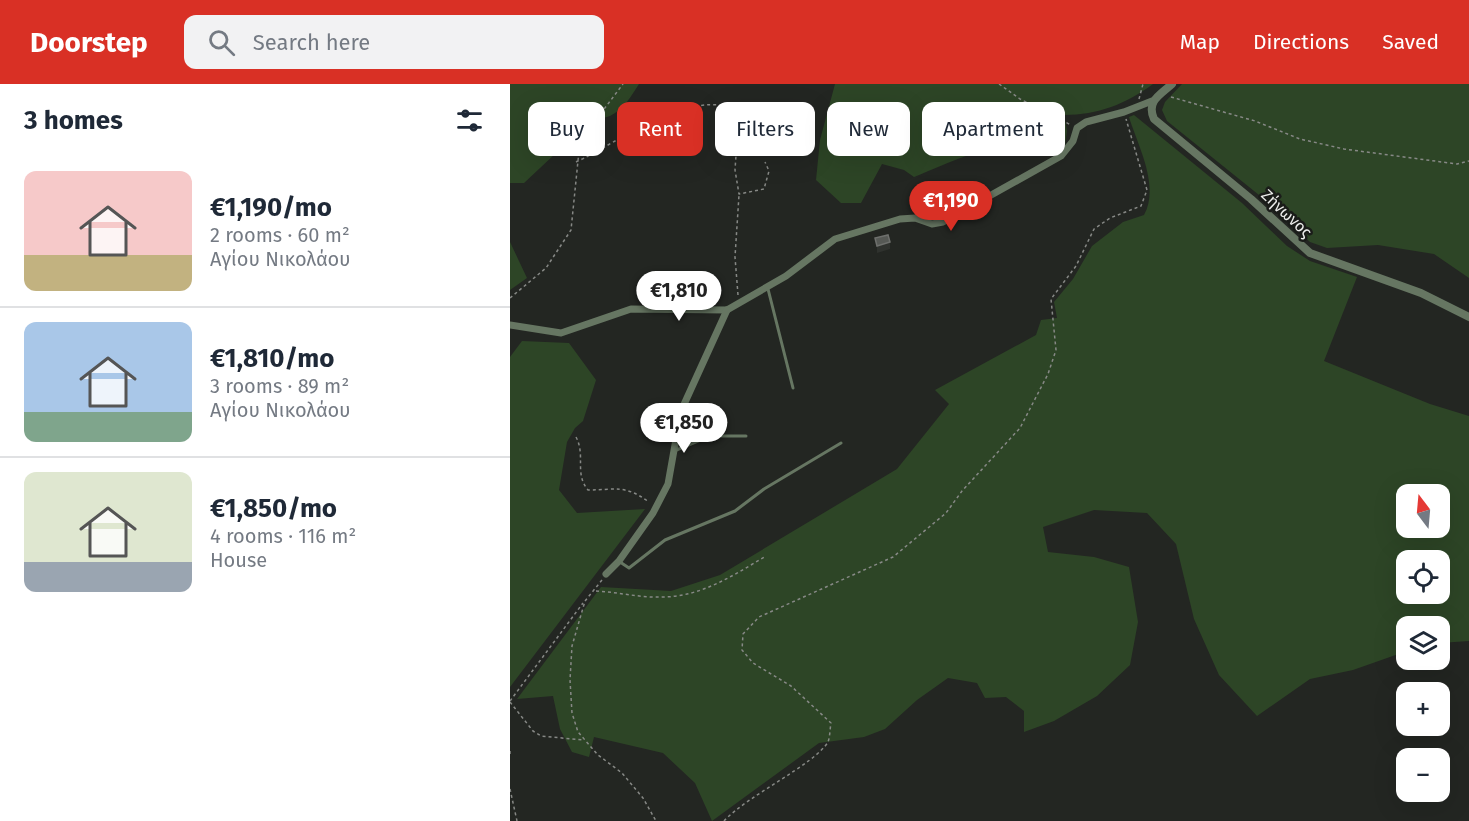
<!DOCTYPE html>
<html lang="en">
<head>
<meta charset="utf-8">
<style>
  body { margin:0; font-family:"Fira Sans",sans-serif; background:#f2f2f3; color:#1f2937; height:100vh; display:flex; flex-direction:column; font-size:22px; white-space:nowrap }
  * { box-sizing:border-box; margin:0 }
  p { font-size:20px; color:#747a83 }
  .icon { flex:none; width:33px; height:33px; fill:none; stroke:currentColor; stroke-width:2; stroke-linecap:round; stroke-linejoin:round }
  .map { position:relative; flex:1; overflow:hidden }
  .details { display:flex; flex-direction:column; background:#fff; width:510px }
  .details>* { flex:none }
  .hud { position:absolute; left:18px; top:18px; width:570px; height:54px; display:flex; gap:12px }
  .needle { width:39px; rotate:344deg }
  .tools { position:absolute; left:886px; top:400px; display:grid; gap:12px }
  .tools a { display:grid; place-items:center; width:54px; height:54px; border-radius:12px; background:#fff; box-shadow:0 6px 24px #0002; font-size:30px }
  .price { position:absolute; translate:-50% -51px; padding:0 14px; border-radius:21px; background:#fff; color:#222; font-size:20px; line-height:39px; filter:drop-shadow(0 2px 3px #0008) }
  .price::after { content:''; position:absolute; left:50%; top:36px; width:18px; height:14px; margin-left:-9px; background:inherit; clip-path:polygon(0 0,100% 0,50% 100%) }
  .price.current { background:#d93025; color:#fff }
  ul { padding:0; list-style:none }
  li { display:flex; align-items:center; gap:18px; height:150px; padding:0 24px }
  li+li { border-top:2px solid #e0e1e3 }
  li span { display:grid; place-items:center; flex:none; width:168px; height:120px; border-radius:12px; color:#555 }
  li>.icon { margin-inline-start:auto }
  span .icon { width:72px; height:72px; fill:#fffc; stroke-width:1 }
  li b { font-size:26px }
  h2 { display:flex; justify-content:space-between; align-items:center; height:72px; padding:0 24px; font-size:26px }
  .chip { padding:0 21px; border-radius:12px; background:#fff; box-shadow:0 6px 24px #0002; font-size:21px; line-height:54px }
  .chip.current { background:#d93025; color:#fff }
  header { display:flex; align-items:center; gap:36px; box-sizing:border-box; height:84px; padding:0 30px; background:#d93025; color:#fff }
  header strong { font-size:28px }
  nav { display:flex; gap:33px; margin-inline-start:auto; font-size:21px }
  .search { width:420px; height:54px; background:#f2f2f3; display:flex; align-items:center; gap:15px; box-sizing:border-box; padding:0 21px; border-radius:12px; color:#747a83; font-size:22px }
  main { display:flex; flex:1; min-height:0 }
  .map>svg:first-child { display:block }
</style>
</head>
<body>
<header>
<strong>Doorstep</strong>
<div class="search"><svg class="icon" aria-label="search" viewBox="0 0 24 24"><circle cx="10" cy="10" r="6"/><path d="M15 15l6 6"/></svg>Search here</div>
<nav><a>Map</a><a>Directions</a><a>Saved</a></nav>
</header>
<main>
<section class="details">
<h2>3 homes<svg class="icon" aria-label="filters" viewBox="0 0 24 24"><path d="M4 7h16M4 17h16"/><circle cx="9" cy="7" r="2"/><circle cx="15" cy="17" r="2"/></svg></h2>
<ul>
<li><span style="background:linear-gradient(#f6c9c9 70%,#c2b280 0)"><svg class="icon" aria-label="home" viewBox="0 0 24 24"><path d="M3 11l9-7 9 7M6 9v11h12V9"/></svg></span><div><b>€1,190/mo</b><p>2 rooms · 60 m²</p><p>Αγίου Νικολάου</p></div></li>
<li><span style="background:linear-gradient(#a9c7e8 75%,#7fa58c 0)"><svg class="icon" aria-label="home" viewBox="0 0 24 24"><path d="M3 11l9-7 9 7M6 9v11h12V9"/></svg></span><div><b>€1,810/mo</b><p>3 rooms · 89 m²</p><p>Αγίου Νικολάου</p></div></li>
<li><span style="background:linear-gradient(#dfe7d0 75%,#9aa5b1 0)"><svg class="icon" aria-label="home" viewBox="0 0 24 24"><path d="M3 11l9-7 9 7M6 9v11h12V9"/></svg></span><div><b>€1,850/mo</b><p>4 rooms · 116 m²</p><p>House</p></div></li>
</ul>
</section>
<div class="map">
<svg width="959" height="737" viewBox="0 0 959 737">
  <rect width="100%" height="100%" fill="#232622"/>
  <g fill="#2d4526" fill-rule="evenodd">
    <path d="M0,0H129C122,11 113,26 100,32C81,39 78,28 61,47L62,54L14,99H0Z"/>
    <path d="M325,0H643C616,20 588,31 554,31L557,47L555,61C496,51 457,71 404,93L394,86L372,80L351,119H331L306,96L310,56Z"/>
    <path d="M672,0H959V194L924,170L868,161L817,164L800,158L754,115L657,37L652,26L655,18Z"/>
    <path d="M624,31L732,119L777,162L800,177L847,193L814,277L920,320L959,332V557L930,559V543H897V567L843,586L800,595L747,632L709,591L684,535L666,460L637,429L584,426L533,443L538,468L584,473L619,483L628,538L620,581L587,612L544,637L514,648V627L496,613L475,614L467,599L438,594L407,616L375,645L354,653L309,659L202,737L185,699L153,669L84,653L79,673L62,668L50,645L43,612L7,615L91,503L161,507L210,491L387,385L439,320L425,306L526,251L531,236L547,234L544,218L563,195L582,162L613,138L634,131C650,102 628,62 619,33ZM897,411H930V444H897ZM897,477H930V510H897Z"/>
    <path d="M0,158L17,194L0,206Z"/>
    <path d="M12,257L59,259L86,296L73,337L65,344L57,358L49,406L67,429L135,425L0,603V273Z"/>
  </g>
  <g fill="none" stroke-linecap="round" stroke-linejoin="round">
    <g stroke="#878986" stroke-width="1.5" stroke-dasharray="3 3" stroke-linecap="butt">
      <path d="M489,0L510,15L561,41"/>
      <path d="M661,13L745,37L790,55L834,65L947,80L959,77"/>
      <path d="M629,15L633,0"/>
      <path d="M66,78C106,60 185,0 229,28L225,86L229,110L254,105L259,87L255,78"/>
      <path d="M228,211L225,173L229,111"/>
      <path d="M0,214L36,184L61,146L70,57L113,0"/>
      <path d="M66,353C76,372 64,389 78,406C106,406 114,400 139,418"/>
      <path d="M92,496L75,517L62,562L60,596L62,629L68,648L88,671L112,689L133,714L146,737"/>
      <path d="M86,507C108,508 130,514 152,513C191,513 224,491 256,472"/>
      <path d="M0,617L73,519"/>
      <path d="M0,618L23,647L31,652L73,656"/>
      <path d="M0,667V672"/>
      <path d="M0,705L7,737"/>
      <path d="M214,737C238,711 304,681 318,658C320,653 320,644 321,639L281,602L243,579L232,566L233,550L249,533L383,473L436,429L452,407L510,344L538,290L546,266L541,215L566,182L584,145L600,134L631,122L637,106L616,35"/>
    </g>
    <g stroke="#667662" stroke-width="3">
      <path d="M258,205L283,304"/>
      <path d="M164,367L200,352H236"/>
      <path d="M110,478L119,484L155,456L225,427L254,405L331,359"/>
    </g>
    <g stroke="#667662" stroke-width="7">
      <path d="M0,241L51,249L121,225L217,226L276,192L325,155L390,135L405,134L422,140L433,138L551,72L563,57L567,44L576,38L614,28L642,17"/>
      <path d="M96,490L109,477L143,429L158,400L171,327L217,226"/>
    </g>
    <path stroke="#667662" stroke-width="8" d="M662,0C650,11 636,17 644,35L741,115L800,169L911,209L959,233"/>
  </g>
  <path fill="#2f322e" d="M380,158V165L367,169V162Z"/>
  <path fill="#565955" stroke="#6e706d" stroke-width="1.5" d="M378,151L380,158L367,162L365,154Z"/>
  <g text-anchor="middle" stroke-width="5" stroke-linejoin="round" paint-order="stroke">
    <g font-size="16" fill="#edeeec" stroke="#1a1c19">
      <text transform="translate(777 129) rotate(43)" y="6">Ζήνωνος</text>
    </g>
  </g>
</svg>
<div class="tools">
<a><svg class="needle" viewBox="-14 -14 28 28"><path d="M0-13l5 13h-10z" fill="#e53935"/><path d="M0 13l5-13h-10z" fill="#747a83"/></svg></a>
<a><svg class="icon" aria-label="locate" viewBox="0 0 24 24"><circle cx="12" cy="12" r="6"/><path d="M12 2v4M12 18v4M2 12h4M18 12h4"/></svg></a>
<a><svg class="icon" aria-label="layers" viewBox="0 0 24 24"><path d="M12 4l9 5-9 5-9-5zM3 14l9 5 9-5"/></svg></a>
<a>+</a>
<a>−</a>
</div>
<b class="price current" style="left:441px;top:148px">€1,190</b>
<b class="price" style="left:169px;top:238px">€1,810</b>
<b class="price" style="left:174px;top:370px">€1,850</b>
<div class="hud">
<a class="chip">Buy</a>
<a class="chip current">Rent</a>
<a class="chip">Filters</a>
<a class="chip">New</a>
<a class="chip">Apartment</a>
</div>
</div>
</main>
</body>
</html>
